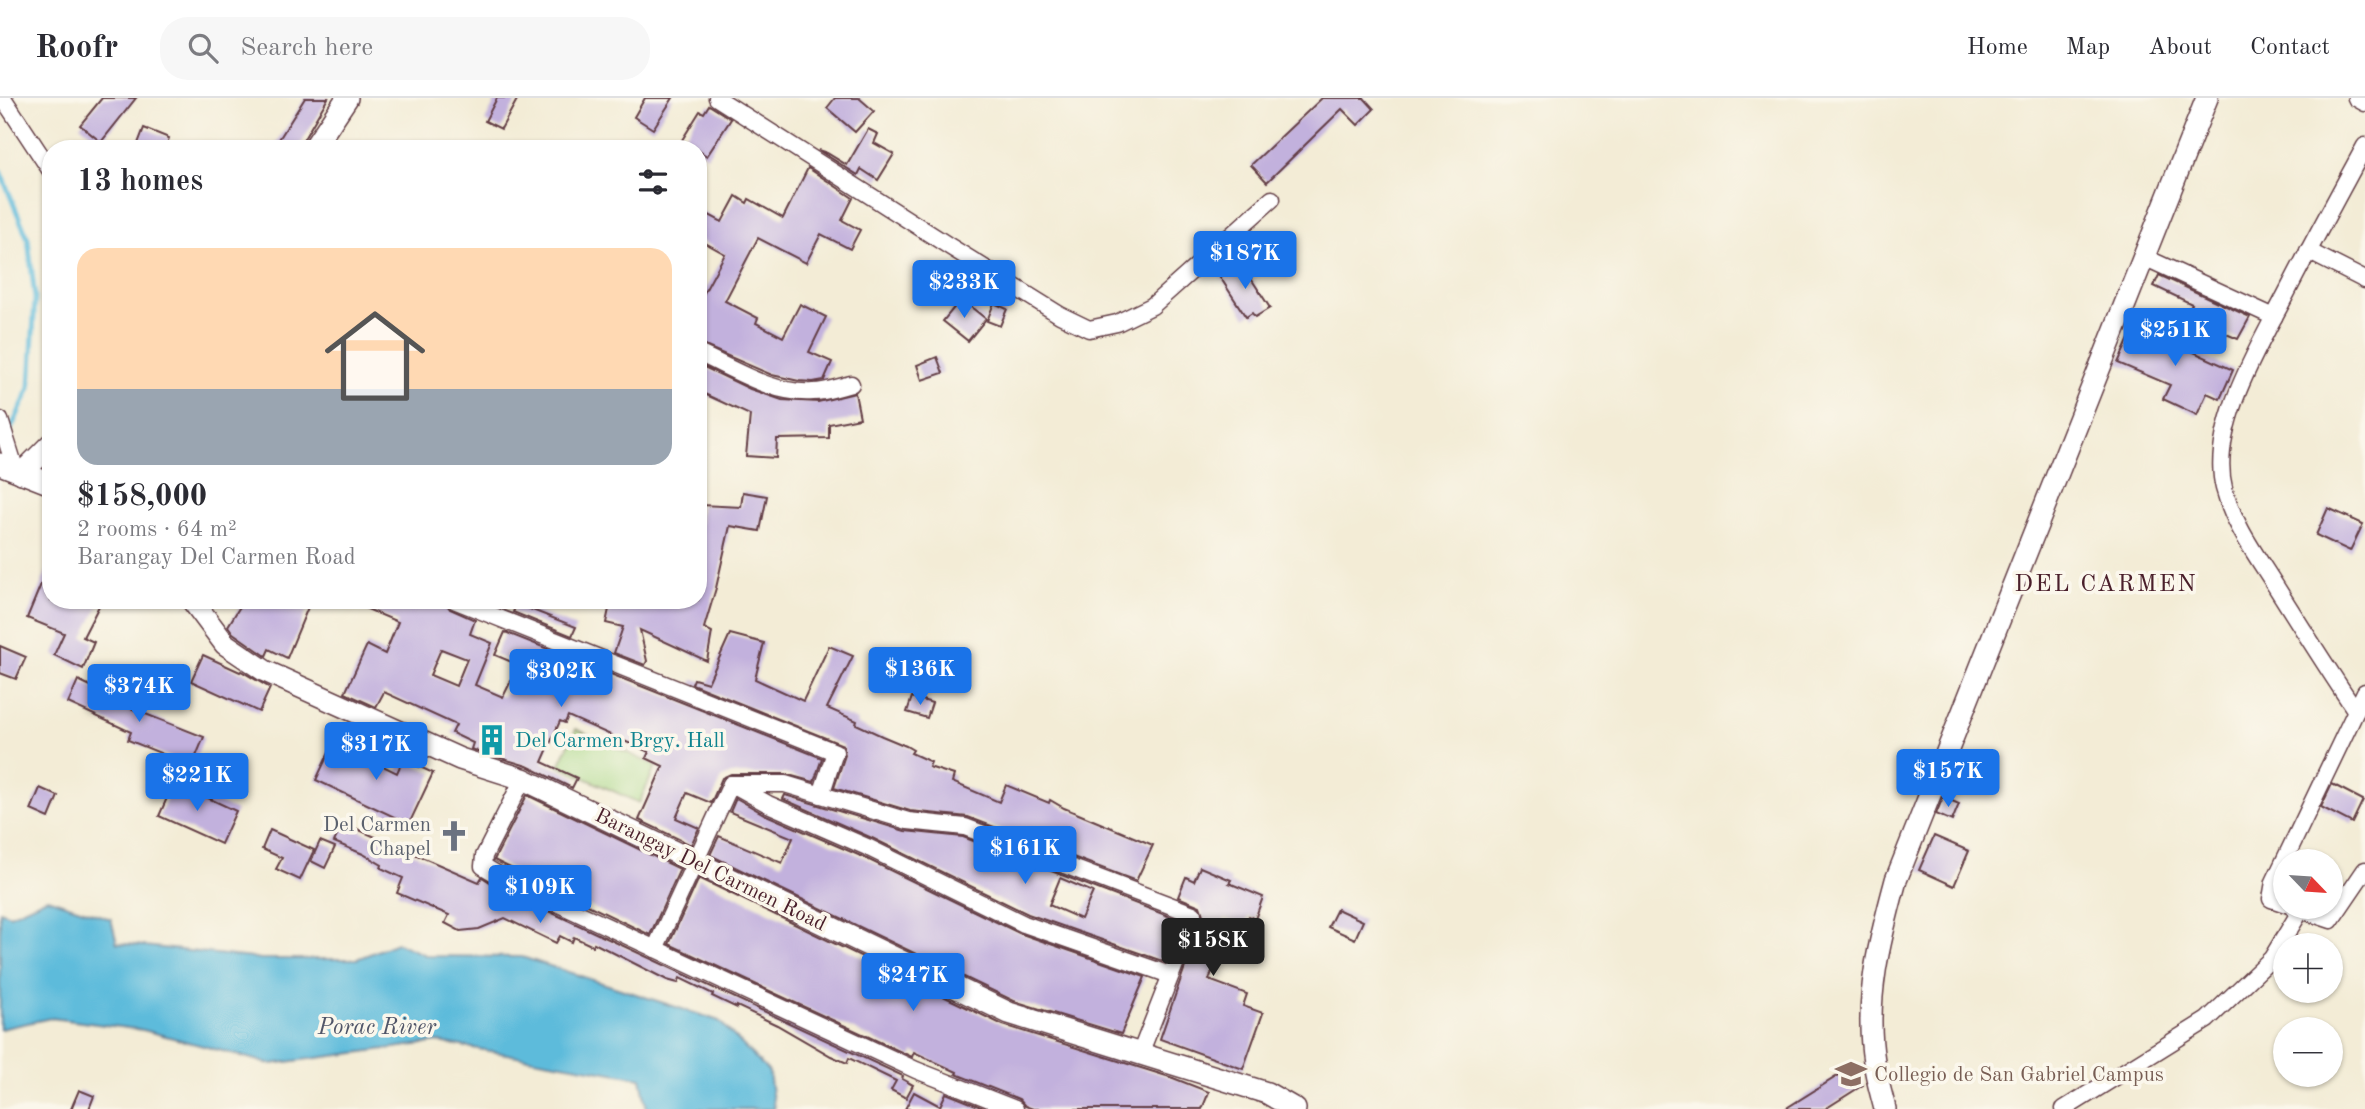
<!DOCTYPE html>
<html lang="en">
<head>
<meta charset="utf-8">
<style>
  body { margin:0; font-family:"Old Standard TT",serif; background:#f7f7f7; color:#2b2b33; height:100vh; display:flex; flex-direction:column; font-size:26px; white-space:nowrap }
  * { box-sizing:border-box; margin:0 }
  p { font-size:23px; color:#7c7c81 }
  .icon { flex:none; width:38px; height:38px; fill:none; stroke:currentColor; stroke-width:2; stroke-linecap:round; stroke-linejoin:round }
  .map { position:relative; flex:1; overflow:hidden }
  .details { position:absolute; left:42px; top:42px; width:665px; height:469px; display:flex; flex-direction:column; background:#fff; border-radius:28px; box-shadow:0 2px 5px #0004 }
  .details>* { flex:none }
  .needle { width:46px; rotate:115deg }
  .tools { position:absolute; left:2273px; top:751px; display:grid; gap:14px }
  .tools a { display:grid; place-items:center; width:70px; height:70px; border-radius:50%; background:#fff; box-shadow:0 2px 5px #0004; font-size:35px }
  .price { position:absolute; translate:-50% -60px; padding:0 16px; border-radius:7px; background:#1a73e8; color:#fff; font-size:23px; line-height:46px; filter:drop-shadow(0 2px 4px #0008) }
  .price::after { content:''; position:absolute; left:50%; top:42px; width:21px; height:16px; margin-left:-10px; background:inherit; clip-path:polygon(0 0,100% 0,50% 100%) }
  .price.on { background:#222; color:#fff }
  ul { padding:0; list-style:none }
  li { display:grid; align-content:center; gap:14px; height:371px; padding:0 35px }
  li span { display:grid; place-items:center; height:217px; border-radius:21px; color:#555 }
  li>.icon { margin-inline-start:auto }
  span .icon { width:126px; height:126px; fill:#fffc; stroke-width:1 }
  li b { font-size:30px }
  h2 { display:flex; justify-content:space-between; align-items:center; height:84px; padding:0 35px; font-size:30px }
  header { display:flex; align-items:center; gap:42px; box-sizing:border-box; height:98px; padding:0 35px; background:#fff; border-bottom:2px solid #e1e1e2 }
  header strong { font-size:33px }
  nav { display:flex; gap:38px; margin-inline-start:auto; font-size:24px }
  .search { width:490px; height:63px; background:#f7f7f7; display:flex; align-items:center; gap:18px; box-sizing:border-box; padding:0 24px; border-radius:28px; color:#7c7c81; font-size:26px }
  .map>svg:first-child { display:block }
</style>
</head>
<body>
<header>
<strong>Roofr</strong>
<div class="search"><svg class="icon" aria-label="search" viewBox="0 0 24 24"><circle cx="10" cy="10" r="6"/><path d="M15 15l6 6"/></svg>Search here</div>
<nav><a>Home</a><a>Map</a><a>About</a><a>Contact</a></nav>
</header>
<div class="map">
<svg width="2365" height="1011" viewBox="0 0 2365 1011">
  <rect width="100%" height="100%" fill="#fbf7ec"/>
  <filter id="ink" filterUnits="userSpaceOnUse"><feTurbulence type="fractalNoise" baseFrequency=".0143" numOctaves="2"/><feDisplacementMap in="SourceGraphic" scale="14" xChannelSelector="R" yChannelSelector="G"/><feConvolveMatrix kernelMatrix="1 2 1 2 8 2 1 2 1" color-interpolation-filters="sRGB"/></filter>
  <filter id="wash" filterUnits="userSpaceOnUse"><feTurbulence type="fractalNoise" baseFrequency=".00686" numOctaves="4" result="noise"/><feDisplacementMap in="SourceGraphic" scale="28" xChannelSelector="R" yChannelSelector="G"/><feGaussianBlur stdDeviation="1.57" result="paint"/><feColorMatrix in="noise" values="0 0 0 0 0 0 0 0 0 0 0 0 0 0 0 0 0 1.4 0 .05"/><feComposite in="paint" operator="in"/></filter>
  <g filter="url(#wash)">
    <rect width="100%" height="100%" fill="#f3ecd6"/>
    <path fill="#a8d785" stroke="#797b58" stroke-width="2" d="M576,631L656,668L639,705L559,668Z"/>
    <path fill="#5dbbdb" stroke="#546d83" stroke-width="2" d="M47,800L111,821L117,845L261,861H357L397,845L428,858L522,859L719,923L769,974L774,1011H647L641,980L439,944L271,966L143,932L51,920L0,931V813L10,817Z"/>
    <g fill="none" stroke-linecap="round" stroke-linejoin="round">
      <path stroke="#5dbbdb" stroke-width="5" d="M0,73L28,141L35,200L30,290L9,335"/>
    </g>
    <g id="blocks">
      <g fill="#c2b1dd" fill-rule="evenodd">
        <path d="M102,0H136L101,44L80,27Z"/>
        <path d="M305,0H328L298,51H273Z"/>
        <path d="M497,0H518L501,31L485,23Z"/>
        <path d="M645,0H673L653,31L634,19Z"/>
        <path d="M835,0H859L874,13L855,34L827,10Z"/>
        <path d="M1322,0H1364L1374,11L1358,27L1342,11L1267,84L1251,67Z"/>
        <path d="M709,7L731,21L707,58L682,42L700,13L704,15Z"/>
        <path d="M144,30L169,40L165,51H136Z"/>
        <path d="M868,31L878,36L874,45L894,56L878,82L861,71L858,77L818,52L827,55L847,67Z"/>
        <path d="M808,70L853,100L842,122L860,132L850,151L821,136L806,165L758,140L725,203L758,220L756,225L783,239L800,206L826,219L809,254L832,264L824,282L813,284L799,283L772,277L698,245V206L725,156L698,141V111L722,124L736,98L747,105L749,101L783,120Z"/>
        <path d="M1241,165L1270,210L1255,219L1252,215L1246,219L1220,179Z"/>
        <path d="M2159,177L2250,219L2238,241L2200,225L2202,222L2188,215L2192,206L2154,188Z"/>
        <path d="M961,201L986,221L968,243L943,223Z"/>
        <path d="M994,205L1007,211L1000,228L987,223Z"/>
        <path d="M2137,223L2165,235L2163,240L2233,272L2220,301L2207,295L2197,317L2163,301L2170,287L2118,265Z"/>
        <path d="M937,259L943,275L922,282L917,267Z"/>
        <path d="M704,269L750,291L782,302L818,304L855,295L860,320L829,326V340L777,341L776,360L746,358L750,317L698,293V282Z"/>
        <path d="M743,394L767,398L760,433L730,428L716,490L704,530L712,534L707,563L640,532L647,563L645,567L614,555L623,529L606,525L611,502H698L701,407L741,409Z"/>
        <path d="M2328,410L2363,426L2350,453L2316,437Z"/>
        <path d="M51,462V502H102L83,539L94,544L83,571L54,557L64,535L27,520Z"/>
        <path d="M244,502H311L287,560L269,551L266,558L233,535L228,528Z"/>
        <path d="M346,502H444L450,511L475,522L470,536L492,545L475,587L503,599L519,567L495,557L505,534L822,660L814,684L785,676H731L722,680L711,705L687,695L676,720L699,730L691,747L639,722L663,668L646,660L649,654L568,618L565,625L560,623L542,664L577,680L572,690L527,668L471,651L473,645L452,635L456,627L384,594L376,609L345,595L367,547L385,556L398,524ZM441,551L467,561L456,588L430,577Z"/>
        <path d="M517,506L576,529L572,538L513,514Z"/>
        <path d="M730,536L764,545L755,581L803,603L829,548L853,558L827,610L857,623L856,626L882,638L906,648L913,652L911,655L931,664L929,669L954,677L952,684L999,704L1006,687L1049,705L1050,702L1064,710L1153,747L1136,783L968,719L910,713L834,690L845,657L843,647L692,586L694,581L708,585Z"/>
        <path d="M0,548L26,559L16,581L0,575Z"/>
        <path d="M203,557L240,574L241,573L270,590L259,614L191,583Z"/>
        <path d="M78,582L126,605L125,608L204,639L192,668L128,642L131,634L68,605Z"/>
        <path d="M912,599L932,605L927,620L907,614Z"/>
        <path d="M334,644L397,675L403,661L433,675L409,726L316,682Z"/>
        <path d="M174,684L236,713L221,746L159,718Z"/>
        <path d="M2332,686L2363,702L2352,725L2321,709Z"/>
        <path d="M40,690L58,698L49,720L31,712Z"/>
        <path d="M527,697L680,771L650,837L494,762Z"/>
        <path d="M785,697L905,733L963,739L1181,823L1165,864L1028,816L872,740L783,701ZM1060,780L1093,794L1081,821L1049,807Z"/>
        <path d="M1943,699L1959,706L1952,723L1936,716Z"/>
        <path d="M736,700L764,716L863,759L1019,835L1145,879L1121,936L1014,903L710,757L719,738L782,765L793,740L730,714Z"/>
        <path d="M343,725L479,784L482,779L501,791L903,978L902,981L913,987L906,1000L891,992L896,983L849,960L847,965L831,958L777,927L737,908V910L712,898L713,896L680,880L678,885L667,882L594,845L593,848L574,839L572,844L560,838L556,845L505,820L479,831L460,833L445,825L449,817L397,795L403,780L381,770L382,767L363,756L334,744Z"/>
        <path d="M270,732L314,752L300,782L276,771L282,760L262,751Z"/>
        <path d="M1934,738L1969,753L1954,788L1919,772Z"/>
        <path d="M320,743L335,749L325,770L311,763Z"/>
        <path d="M1200,769L1231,782L1229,785L1263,799L1255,821L1249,818L1244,828L1225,820L1210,852L1219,855L1209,882L1247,896L1243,908L1263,915L1243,971L1160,941L1203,817L1200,808L1178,799L1186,779L1194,783Z"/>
        <path d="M699,780L1003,927L1173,980L1209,994L1202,1011H1033L1025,1008L1019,1001L956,976L957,974L914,954L912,959L669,846Z"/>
        <path d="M1337,811L1363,823L1355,841L1328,829Z"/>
        <path d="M1852,969L1863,987L1825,1011H1785Z"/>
        <path d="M79,992L94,998L89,1011H71Z"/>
        <path d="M914,994L940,1008L946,995L986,1011H905Z"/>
      </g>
    </g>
  </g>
  <g filter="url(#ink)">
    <use href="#blocks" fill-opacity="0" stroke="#633e45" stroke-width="2"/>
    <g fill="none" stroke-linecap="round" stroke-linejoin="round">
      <defs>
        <g id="street">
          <path d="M3,0L51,73"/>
          <path d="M717,0L949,148L1060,217L1089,231L1117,225L1152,208L1272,101"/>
          <path d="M2356,0L2365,5"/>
          <path d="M2308,153L2365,182"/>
          <path d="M2144,159L2274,219"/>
          <path d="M698,255C734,271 773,297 813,294C825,294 839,289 851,286"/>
          <path d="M0,322L16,373"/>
          <path d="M454,502L835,654L821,697"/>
          <path d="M2356,613C2327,570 2300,527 2273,484C2254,454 2233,425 2224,390C2209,331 2258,250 2285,198C2311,147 2338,98 2365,48"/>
          <path d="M523,681L484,758L483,768L505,781L916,972L1015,1011"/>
          <path d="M731,686H785L908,723L965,729L1193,816L1192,823L1140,956"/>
          <path d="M734,687L768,706L867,749L1024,826L1170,877"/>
          <path d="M2286,806L2271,801L2274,784L2365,594"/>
          <path d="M2292,809L2331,822L2365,772"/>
          <path d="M655,851L731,686"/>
          <path d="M2064,1011L2207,922L2272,860L2301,812"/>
        </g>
        <g id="secondary">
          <path d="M313,51L347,0"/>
          <path d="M0,366L51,386"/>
          <path d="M22,375L51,346"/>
          <path d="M192,502L225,546L265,573L460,661L523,681L1009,915L1267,995L1295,1011"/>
          <path d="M1885,1011C1881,995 1876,979 1874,963C1864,901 1880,841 1896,782L2207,0"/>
        </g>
      </defs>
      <use href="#street" stroke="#633e45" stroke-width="19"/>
      <use href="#secondary" stroke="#633e45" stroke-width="24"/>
      <use href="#street" stroke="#fff" stroke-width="16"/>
      <use href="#secondary" stroke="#fff" stroke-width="21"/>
    </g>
  </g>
  <defs>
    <symbol id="building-bare" viewBox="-9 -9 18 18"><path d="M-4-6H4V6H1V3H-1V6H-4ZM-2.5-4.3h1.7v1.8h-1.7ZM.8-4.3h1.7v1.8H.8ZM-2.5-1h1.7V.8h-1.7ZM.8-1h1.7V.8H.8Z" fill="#0f9aa8" stroke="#fbf7ec" stroke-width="2.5" paint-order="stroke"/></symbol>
    <symbol id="church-bare" viewBox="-9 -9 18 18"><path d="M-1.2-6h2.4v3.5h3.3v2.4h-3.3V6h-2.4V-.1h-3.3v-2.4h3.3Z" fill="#6b7280" stroke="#fbf7ec" stroke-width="2.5" paint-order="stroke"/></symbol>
    <symbol id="university-bare" viewBox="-9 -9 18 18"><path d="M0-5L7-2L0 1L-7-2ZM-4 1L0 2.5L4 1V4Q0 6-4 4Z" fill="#8d6e63" stroke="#fbf7ec" stroke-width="2.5" paint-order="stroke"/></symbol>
  </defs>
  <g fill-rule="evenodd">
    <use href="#building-bare" x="470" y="620" width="44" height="44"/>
    <use href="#church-bare" x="432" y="716" width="44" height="44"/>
    <use href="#university-bare" x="1829" y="954" width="44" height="44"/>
  </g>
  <g text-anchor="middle" stroke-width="7" stroke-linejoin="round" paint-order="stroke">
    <g font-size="21" fill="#0d838f" stroke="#fbf7ec" text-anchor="start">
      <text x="515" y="649">Del Carmen Brgy. Hall</text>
    </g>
    <g font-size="21" fill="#5b616d" stroke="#fbf7ec" text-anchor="end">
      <text x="431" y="733">Del Carmen<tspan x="431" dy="24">Chapel</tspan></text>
    </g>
    <g font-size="21" fill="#4a1f2b" stroke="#fbf7ec">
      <text transform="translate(711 771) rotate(26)" y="7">Barangay Del Carmen Road</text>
    </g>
    <g font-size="21" fill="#785e54" stroke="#fbf7ec" text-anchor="start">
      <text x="1874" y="983">Collegio de San Gabriel Campus</text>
    </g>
    <g font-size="23" font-style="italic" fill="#515669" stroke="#fbf7ec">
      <text x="377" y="936">Porac River</text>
    </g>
    <g font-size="24" letter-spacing="2" fill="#4a1f2b" stroke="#fbf7ec">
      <text x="2106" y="493">DEL CARMEN</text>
    </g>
  </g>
</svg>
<div class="tools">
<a><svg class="needle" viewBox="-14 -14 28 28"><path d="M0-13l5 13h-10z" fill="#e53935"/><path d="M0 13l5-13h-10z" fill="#7c7c81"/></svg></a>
<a>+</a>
<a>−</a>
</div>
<b class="price" style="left:1245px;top:193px">$187K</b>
<b class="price" style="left:964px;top:222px">$233K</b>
<b class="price" style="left:2175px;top:270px">$251K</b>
<b class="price" style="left:920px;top:609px">$136K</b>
<b class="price" style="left:561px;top:611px">$302K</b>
<b class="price" style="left:139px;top:626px">$374K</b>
<b class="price" style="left:376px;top:684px">$317K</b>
<b class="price" style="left:1948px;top:711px">$157K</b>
<b class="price" style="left:197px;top:715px">$221K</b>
<b class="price" style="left:1025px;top:788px">$161K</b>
<b class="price" style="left:540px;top:827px">$109K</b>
<b class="price on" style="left:1213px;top:880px">$158K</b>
<b class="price" style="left:913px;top:915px">$247K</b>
<section class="details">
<h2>13 homes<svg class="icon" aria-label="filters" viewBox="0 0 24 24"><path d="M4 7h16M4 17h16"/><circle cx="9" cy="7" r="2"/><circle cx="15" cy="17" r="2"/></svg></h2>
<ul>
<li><span style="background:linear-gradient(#ffd9b3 65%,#9aa5b1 0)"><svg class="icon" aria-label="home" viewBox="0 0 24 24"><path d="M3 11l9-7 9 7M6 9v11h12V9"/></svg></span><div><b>$158,000</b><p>2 rooms · 64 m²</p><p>Barangay Del Carmen Road</p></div></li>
</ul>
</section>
</div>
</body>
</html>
